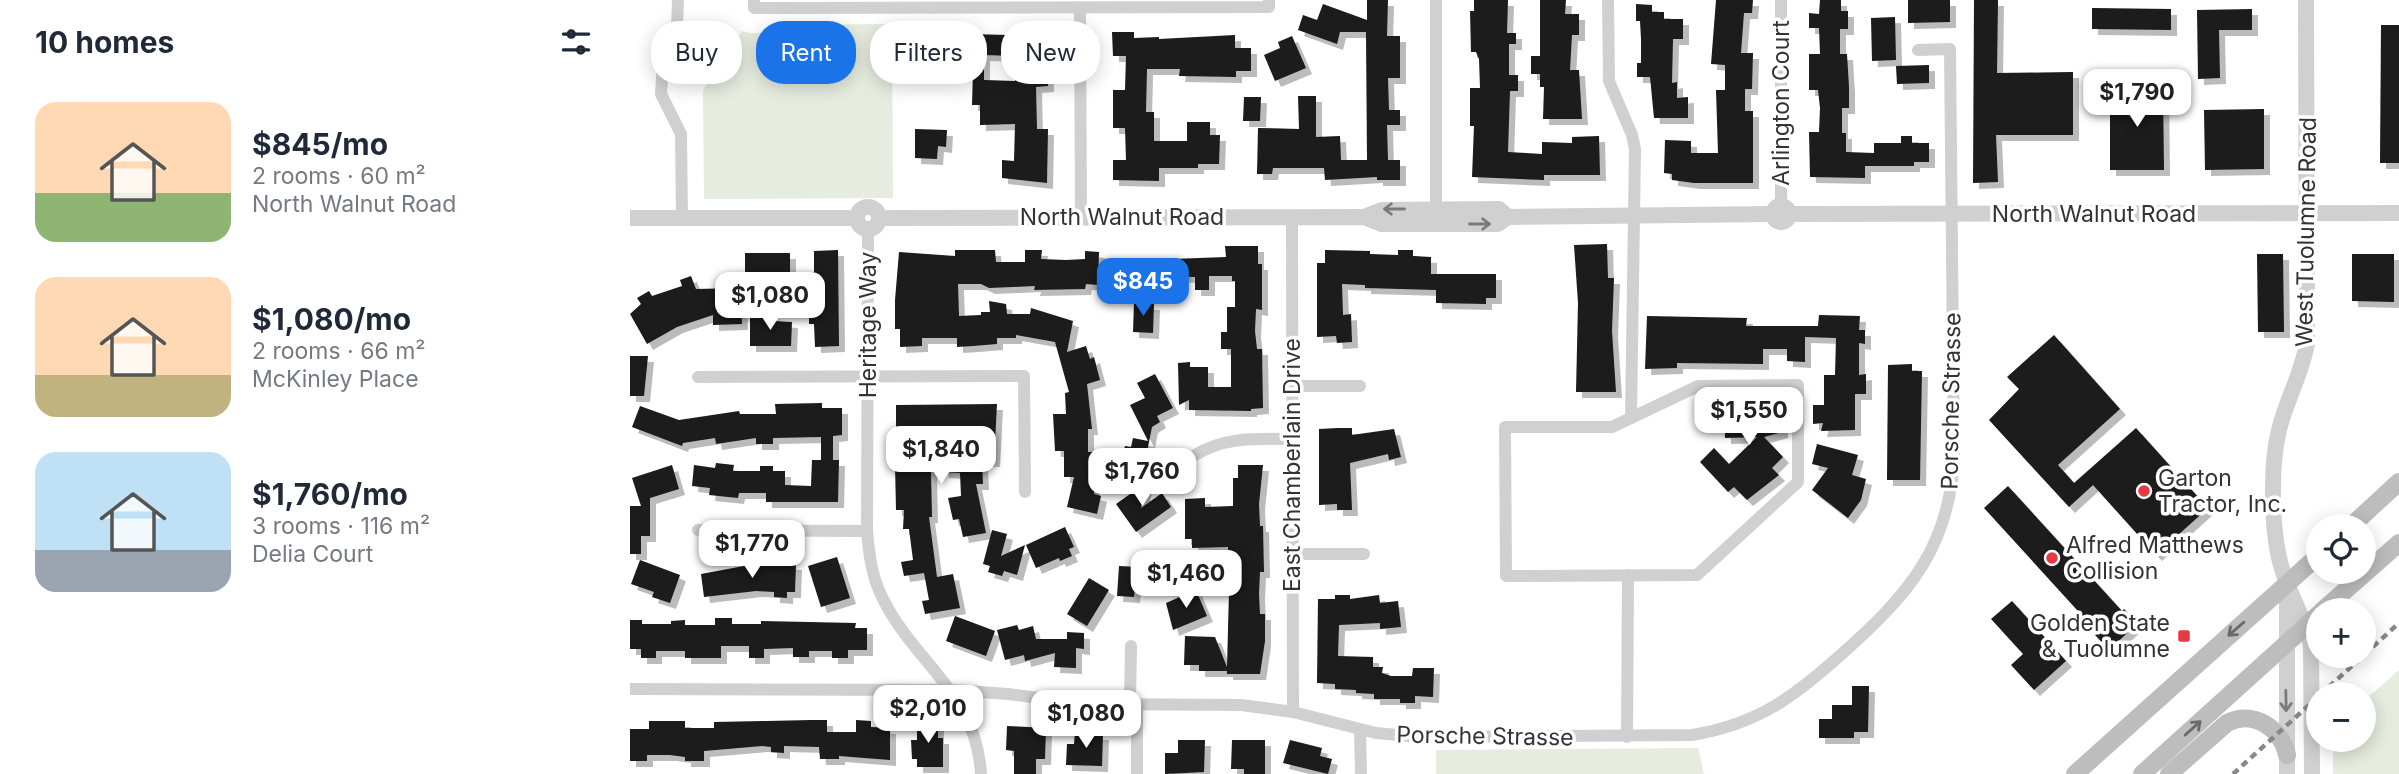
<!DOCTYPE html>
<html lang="en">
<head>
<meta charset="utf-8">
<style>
  body { margin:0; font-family:Inter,sans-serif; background:#f2f2f3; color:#1f2937; height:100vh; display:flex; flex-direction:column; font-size:26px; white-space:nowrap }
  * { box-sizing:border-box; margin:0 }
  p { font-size:23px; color:#747a83 }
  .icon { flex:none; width:38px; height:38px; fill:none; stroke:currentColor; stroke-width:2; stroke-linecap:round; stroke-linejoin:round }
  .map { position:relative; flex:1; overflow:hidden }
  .sheet { display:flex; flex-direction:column; background:#fff; width:630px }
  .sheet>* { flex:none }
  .guide { position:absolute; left:21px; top:21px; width:665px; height:63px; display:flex; gap:14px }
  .controls { position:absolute; left:1676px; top:514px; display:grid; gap:14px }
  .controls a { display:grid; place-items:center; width:70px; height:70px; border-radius:50%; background:#fff; box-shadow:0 4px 18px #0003; font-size:35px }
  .price { position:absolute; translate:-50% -60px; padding:0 16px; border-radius:14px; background:#fff; color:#222; font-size:23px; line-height:46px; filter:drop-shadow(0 2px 4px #0008) }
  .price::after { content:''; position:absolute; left:50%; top:42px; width:21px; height:16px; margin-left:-10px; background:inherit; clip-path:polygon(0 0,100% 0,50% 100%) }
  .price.on { background:#1a73e8; color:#fff }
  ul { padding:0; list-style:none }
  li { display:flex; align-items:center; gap:21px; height:175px; padding:0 35px }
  li span { display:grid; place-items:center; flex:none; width:196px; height:140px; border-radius:21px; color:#555 }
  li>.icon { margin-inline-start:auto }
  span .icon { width:84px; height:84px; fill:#fffc; stroke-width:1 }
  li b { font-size:30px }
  h2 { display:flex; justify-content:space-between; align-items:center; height:84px; padding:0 35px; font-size:30px }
  .tag { padding:0 24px; border-radius:28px; background:#fff; box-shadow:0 4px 18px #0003; font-size:24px; line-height:63px }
  .tag.on { background:#1a73e8; color:#fff }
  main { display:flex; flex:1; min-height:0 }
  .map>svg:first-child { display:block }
</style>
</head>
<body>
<main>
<section class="sheet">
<h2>10 homes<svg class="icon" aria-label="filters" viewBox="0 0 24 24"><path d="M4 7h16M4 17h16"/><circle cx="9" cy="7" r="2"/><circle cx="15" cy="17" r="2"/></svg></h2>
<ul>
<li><span style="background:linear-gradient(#ffd9b3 65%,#8fb573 0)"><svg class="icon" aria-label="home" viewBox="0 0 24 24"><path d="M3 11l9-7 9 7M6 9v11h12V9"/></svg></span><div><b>$845/mo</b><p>2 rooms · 60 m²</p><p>North Walnut Road</p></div></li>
<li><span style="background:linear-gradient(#ffd9b3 70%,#c2b280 0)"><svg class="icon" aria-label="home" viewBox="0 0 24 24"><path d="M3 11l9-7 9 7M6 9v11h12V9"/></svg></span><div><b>$1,080/mo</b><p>2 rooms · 66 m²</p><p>McKinley Place</p></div></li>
<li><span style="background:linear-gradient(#bfe0f5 70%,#9aa5b1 0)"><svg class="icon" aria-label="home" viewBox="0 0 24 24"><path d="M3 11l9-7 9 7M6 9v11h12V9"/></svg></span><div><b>$1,760/mo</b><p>3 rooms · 116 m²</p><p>Delia Court</p></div></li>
</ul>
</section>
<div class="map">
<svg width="1769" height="774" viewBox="0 0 1769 774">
  <defs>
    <filter id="shadow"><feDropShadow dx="6" dy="6" stdDeviation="0" flood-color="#0004"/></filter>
  </defs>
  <rect width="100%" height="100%" fill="#fff"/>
  <g fill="#e6ecdf">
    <path d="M262,24L263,198L74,199L73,90L112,31C126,35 135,34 148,25Z"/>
    <path d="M1769,670V774H1703V740H1734V701Z"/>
    <path d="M1068,748L1074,774H806V750Z"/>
  </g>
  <g fill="#1a1a1a" fill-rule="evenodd" filter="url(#shadow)">
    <path d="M737,0H758L757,36H770V78H758L759,110H770V125H757L758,160H770V180H747V177L695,180L694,168H643L642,174H627L628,128L669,129L668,96H686V137L710,136L711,160H737L736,32H710L707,44L668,30L673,15L687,20L693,4L737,20Z"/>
    <path d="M844,0H878L877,33H886V44H879V75H888V91H880L878,152L912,154V142L942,143V137L969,136L970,175H914V180L842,177L844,126H840V88H850L849,59L846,52H841L840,11H844Z"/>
    <path d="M910,0H936L935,14H949V35H942L940,70H949L952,119H913L914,87H910V74H901V56H910Z"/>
    <path d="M1086,0H1123L1122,13H1114L1111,53H1123L1122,89H1115V111H1123V183H1064L1042,180V174L1034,173L1035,140L1061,141V153H1088L1086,90H1095V65L1081,64Z"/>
    <path d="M1190,0H1211V11H1218V29H1210V54H1217L1219,87V108H1212V133H1216V152L1244,153V143H1271V136H1282V143H1299V162H1284V166H1235V178L1180,177L1179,132H1189L1190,108L1188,90H1179V54H1190L1189,28H1179V13L1189,14Z"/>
    <path d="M1278,0H1320V22L1278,23Z"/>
    <path d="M1344,0H1368L1367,73L1443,72V135H1366L1368,182L1343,183Z"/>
    <path d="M1006,4L1022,5V12H1034V19H1053V39H1043L1042,83L1047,82V98L1058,97V118H1024L1020,77H1007V63H1011V39L1010,21H1006Z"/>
    <path d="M1462,8L1541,9V30L1462,29Z"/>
    <path d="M1622,9V30H1589L1590,78L1568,79L1567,10Z"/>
    <path d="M1265,17L1266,60L1242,61L1241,18Z"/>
    <path d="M1751,25H1769V163H1750Z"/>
    <path d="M482,32H504V38L529,37V39L605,35V48H621V71H606V77L549,76L550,69H517L516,112H524V141H557V122H580V135H590L589,164H568V168H529V181L483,180V160H496L495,128H483V90H495L496,56H483Z"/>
    <path d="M339,34L418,36V86L406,87L407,129H418L417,183L372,178V160L384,161L385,124L350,125V105H342L343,70L269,74L268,36H284V44L308,43V50L339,49ZM354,55L384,56L385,81L354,80Z"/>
    <path d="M662,36L676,68L645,81L634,55L650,48L648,42Z"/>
    <path d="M1299,65V83L1267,84L1266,66Z"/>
    <path d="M1480,88H1533L1534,170H1480Z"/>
    <path d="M614,97H631L630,121H613Z"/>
    <path d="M1634,109V169L1575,170L1574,110Z"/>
    <path d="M285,129L317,130L316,147L308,146L307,159L285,158Z"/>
    <path d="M977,244L978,278H984L982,331L986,392H946L948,303L944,245Z"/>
    <path d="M595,246H628V264H632V310L626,309L625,331L627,349H632L633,408L621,409V411L559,410V400L549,405L548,363L560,362V367H578V387H601V349H591V332H597V307H605V281H602V276H579V290H565V277L531,276V297L514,296L515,260L596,257Z"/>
    <path d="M208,250L209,346L185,347L184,324H179V312L183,311V285L135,283V278H115V253H160V272H184V251Z"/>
    <path d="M325,250H365L366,262H395V250H412L411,259L436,260L455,259V251L469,252L468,285L456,284L455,289L404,290L405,286L359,288L351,284H328L329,316L351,315V312H360L359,301L376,304L377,314H400L401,308L443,321L437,352L456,346L460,359L464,357L470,380L457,384L462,429H458V452H464V494L471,496L467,514L437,507L444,477H434V451H425L423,414H436L435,393L439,392L425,342L386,335V338H367V344L343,346L327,347V338H292V346L270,347V329H265V300L269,252L325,256Z"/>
    <path d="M695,250L740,251V254L768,255V250H783V256L801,257V274H866V298H856V304L806,303V290L735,288V285L712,284L713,315L721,314L722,342L707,343L706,336L687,337V263H695Z"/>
    <path d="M1627,254H1653L1654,332H1628Z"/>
    <path d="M1722,254H1764V302L1722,301Z"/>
    <path d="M61,276L66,289L110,288L112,324L83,325V315L47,327L17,344L0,314L11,304L7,298L19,291L22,296L52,286L50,280Z"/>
    <path d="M504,303L524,304L523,333L503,332Z"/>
    <path d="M1189,315L1230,316L1229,330H1235V344L1229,343V375L1236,374V394H1225V430L1191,431L1193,423L1183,424V405H1194V375H1205L1206,338L1175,337V362L1157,361V349H1133V364L1047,363V368L1015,369L1017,316L1117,318L1116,326H1188Z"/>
    <path d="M120,316H143V321L162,322L161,346H120Z"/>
    <path d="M1424,335L1490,409L1428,465L1444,483L1506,428L1578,508L1526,555L1463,485L1439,507L1359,420L1389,389L1377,377Z"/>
    <path d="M0,356H18L14,396H0Z"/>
    <path d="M1282,364V371H1292L1290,480H1257L1258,365Z"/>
    <path d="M525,374L543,408L527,416L530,422L522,427L515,462L521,463L519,474L499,470L510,486L487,481L495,446L501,447L503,438L518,441L500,405L515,398L507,383Z"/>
    <path d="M1133,399H1151L1152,432L1134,437L1153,457L1142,468L1149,475L1117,500L1104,487L1098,492L1070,462L1084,448L1099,464L1127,437L1095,438L1094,404L1133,403Z"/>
    <path d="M192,403V408H212V435L203,436V460H209L208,502H136V493H109L108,498L79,495L80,488L62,486L64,465L85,468L86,463L104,465L103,471H130V466H143V471H155V485L181,486L182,460H191V437L143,438V444H126V438L86,444L85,438L53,443L52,446L2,427L10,406L49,420L109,411L110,414H146L145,404Z"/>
    <path d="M367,404L364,461H352L353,484H346L356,533L333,537L329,519L323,520L318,498L331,496L330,473L313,472L310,458L342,457V432L301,430V457H304V472H301L302,517H299L307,577L323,574L330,608L295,614L292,601L299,600L294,573L274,576L271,562L283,560L279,529H273L274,510H266L265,465H278V429L266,430V405Z"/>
    <path d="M708,428H722V435L764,429L771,457L759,460L758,454L720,463L722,510H707V504L689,505V429Z"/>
    <path d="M1187,444L1228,455L1222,475L1236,479L1231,500L1218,518L1182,490L1198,468L1182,464Z"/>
    <path d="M42,465L49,489L20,498V536H11V554H0V506H11L2,478Z"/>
    <path d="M608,465H633L629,504L630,526H633L634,572H630L629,594L630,614H635V641L630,674H597V671H569V665H554L555,636L585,637L597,667L599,591L598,547L562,548V539H555V499L575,498V507L603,506V478H608Z"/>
    <path d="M517,482L511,508L532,493L541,507L506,532L486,504Z"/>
    <path d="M1378,486L1492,611L1494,609L1508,623L1479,650L1465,635L1468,633L1354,508Z"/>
    <path d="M435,527L444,547L439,549L442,556L430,561L429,558L406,568L396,545Z"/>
    <path d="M362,530L377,534L371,556L395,545L387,575L374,571L372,576L358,572L360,566L353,564Z"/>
    <path d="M207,557L220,598L191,607L178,566Z"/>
    <path d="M130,559H143V563L166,564L165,592H157V598L144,597V592L126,591L74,597L71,574L130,563Z"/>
    <path d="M10,560L50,575L40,603L22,597L24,592L1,584Z"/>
    <path d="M489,566L527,568L526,587L505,586L504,597L487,596Z"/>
    <path d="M459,578L479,590L457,626L437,614Z"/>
    <path d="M566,590L577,616L543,630L536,603Z"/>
    <path d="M705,595H720V599L749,595L750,603L768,601L771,627L750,629V623L709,625L708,656L743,657V667H753L752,673L761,676H782L783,668H804L803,697L785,696V703H770V699H744V694L726,693V690L705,689V684L687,683L688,599H705Z"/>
    <path d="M1382,601L1436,661L1404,690L1381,665L1393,654L1361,619Z"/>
    <path d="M325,616L365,631L356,656L316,641Z"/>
    <path d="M85,618H102V624H131V621L226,623L225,628H237V650H218V658H202V651H179V657H163V648L134,649V658H119V646H91V658H55V651H26V658H11V649H0V620H12V624H41V621L55,620V625H85Z"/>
    <path d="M387,625L389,630L403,626L406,639H437V632L454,633V649L446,648V668L424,667L425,653L395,661L394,655L375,660L367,630Z"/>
    <path d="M1222,686H1239L1238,732H1224V738H1189V719H1202V705H1222Z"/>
    <path d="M287,719H308V738H313V767H287V759H282L281,740H287Z"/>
    <path d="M182,720H197V732H226V720L241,721V727L260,728V760L209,756V759H190L189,747L154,746V753L141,752V747L132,746L74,751V761H55V757L40,755H17V761H0V729H19V721H55V728H84V722Z"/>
    <path d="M377,726L416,728L415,759H406V774H384V751L376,750Z"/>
    <path d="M445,733L473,734L472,766L436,765L437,744H444Z"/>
    <path d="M548,740H575L574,772L535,774V753H548Z"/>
    <path d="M602,740H635V774H614V769H601Z"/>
    <path d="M660,740L692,748L690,756L702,759L698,774L653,763Z"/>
  </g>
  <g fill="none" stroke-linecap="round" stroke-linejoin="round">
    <g stroke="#d0d0d0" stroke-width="12">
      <path d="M48,0L47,27L33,63L31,94L51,134L52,218"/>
      <path d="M124,0V8L639,7V0"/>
      <path d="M806,0V217"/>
      <path d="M978,0L979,81L1002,135L1005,149L1001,418"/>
      <path d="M1151,0V205"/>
      <path d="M450,8L451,217"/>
      <path d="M662,217L663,712"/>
      <path d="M238,229L237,531C239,555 242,578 253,599C286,665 346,692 351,774"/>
      <path d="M68,377L394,376L395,492"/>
      <path d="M1168,385V482L1067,575L876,576L875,427H982L1068,386Z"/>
      <path d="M662,386H730"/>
      <path d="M565,455C596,436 627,439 662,439"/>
      <path d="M68,530L237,531"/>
      <path d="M662,554H734"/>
      <path d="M0,689L321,690L378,694L457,704L611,705L663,712L746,733L790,737L1062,735C1129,724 1165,696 1214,652C1279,594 1321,546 1324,454L1320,49L1288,50"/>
      <path d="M500,704L501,646"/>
      <path d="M507,704V774"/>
      <path d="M730,730L731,774"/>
      <path d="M997,737L998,575"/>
    </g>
    <g stroke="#d0d0d0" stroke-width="16">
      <path d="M1676,0L1677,343C1672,374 1656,400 1649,430C1640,467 1641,533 1652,569C1660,595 1674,618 1681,645L1682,774"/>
      <circle cx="1151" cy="214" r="8"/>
      <circle cx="238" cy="218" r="11"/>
      <path d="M1160,214L1769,213"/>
      <path d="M734,217L752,210L869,209L878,217"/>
      <path d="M0,218H227"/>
      <path d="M249,218L734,217L752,224H868L878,217L1143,214"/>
      <path d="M1657,590V774"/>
    </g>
    <g stroke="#bdbdbd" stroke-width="18">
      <path d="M1720,527L1769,482"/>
      <path d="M1692,611L1769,543"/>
      <path d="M1445,774L1689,555"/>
      <path d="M1512,774L1689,614"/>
      <path d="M1539,774L1597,723C1623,709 1652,729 1657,755"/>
    </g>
    <g stroke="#888" stroke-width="4.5" stroke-dasharray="7 5" stroke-linecap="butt">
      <path d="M1734,655L1769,623"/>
      <path d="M1690,695L1733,656"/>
      <path d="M1603,774L1689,696"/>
    </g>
  </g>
  <defs><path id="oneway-shaft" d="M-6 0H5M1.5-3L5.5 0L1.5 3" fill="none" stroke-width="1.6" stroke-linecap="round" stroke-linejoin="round" transform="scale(1.75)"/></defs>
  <g stroke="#7a7a7a">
    <use href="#oneway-shaft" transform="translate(764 209) rotate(180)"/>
    <use href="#oneway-shaft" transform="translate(850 224)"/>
    <use href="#oneway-shaft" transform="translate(1656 701) rotate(89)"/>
  </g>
  <g stroke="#6a6a6a">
    <use href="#oneway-shaft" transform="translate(1606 629) rotate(139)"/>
    <use href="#oneway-shaft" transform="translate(1563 728) rotate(-42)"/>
  </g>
  <g fill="#e63946" stroke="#fff" stroke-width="2.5">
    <circle cx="1514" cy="491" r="7"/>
    <circle cx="1422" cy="558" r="7"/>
    <rect x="1547" y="629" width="14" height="14" rx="3.5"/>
  </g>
  <g text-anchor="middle" stroke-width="7" stroke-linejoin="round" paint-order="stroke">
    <g font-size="23" fill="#333" stroke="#fff">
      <text transform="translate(1151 103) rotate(-90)" y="8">Arlington Court</text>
      <text x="1464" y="222">North Walnut Road</text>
      <text x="492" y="225">North Walnut Road</text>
      <text transform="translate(1676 232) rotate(-89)" y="8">West Tuolumne Road</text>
      <text transform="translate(238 325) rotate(-90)" y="8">Heritage Way</text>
      <text transform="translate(1321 401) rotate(-89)" y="8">Porsche Strasse</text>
      <text transform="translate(662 465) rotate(-90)" y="8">East Chamberlain Drive</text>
      <text transform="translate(855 736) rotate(1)" y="8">Porsche Strasse</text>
    </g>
    <g font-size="23" fill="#333" stroke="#fff" text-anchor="start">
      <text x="1528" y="486">Garton<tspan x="1528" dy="26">Tractor, Inc.</tspan></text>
      <text x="1436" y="553">Alfred Matthews<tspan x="1436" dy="26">Collision</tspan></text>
      <text x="1540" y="631" text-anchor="end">Golden State<tspan x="1540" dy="26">&amp; Tuolumne</tspan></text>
    </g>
  </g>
</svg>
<div class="controls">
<a><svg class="icon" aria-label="locate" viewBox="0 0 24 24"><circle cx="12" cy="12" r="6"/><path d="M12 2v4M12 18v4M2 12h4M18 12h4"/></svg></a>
<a>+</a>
<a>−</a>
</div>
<b class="price" style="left:1507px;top:129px">$1,790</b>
<b class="price on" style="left:513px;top:318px">$845</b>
<b class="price" style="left:140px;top:332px">$1,080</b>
<b class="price" style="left:1119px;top:447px">$1,550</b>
<b class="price" style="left:311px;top:486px">$1,840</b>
<b class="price" style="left:512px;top:508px">$1,760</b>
<b class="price" style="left:122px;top:580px">$1,770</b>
<b class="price" style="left:556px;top:610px">$1,460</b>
<b class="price" style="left:298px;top:745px">$2,010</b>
<b class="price" style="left:456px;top:750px">$1,080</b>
<div class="guide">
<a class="tag">Buy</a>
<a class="tag on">Rent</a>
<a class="tag">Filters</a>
<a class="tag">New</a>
</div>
</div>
</main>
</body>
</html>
